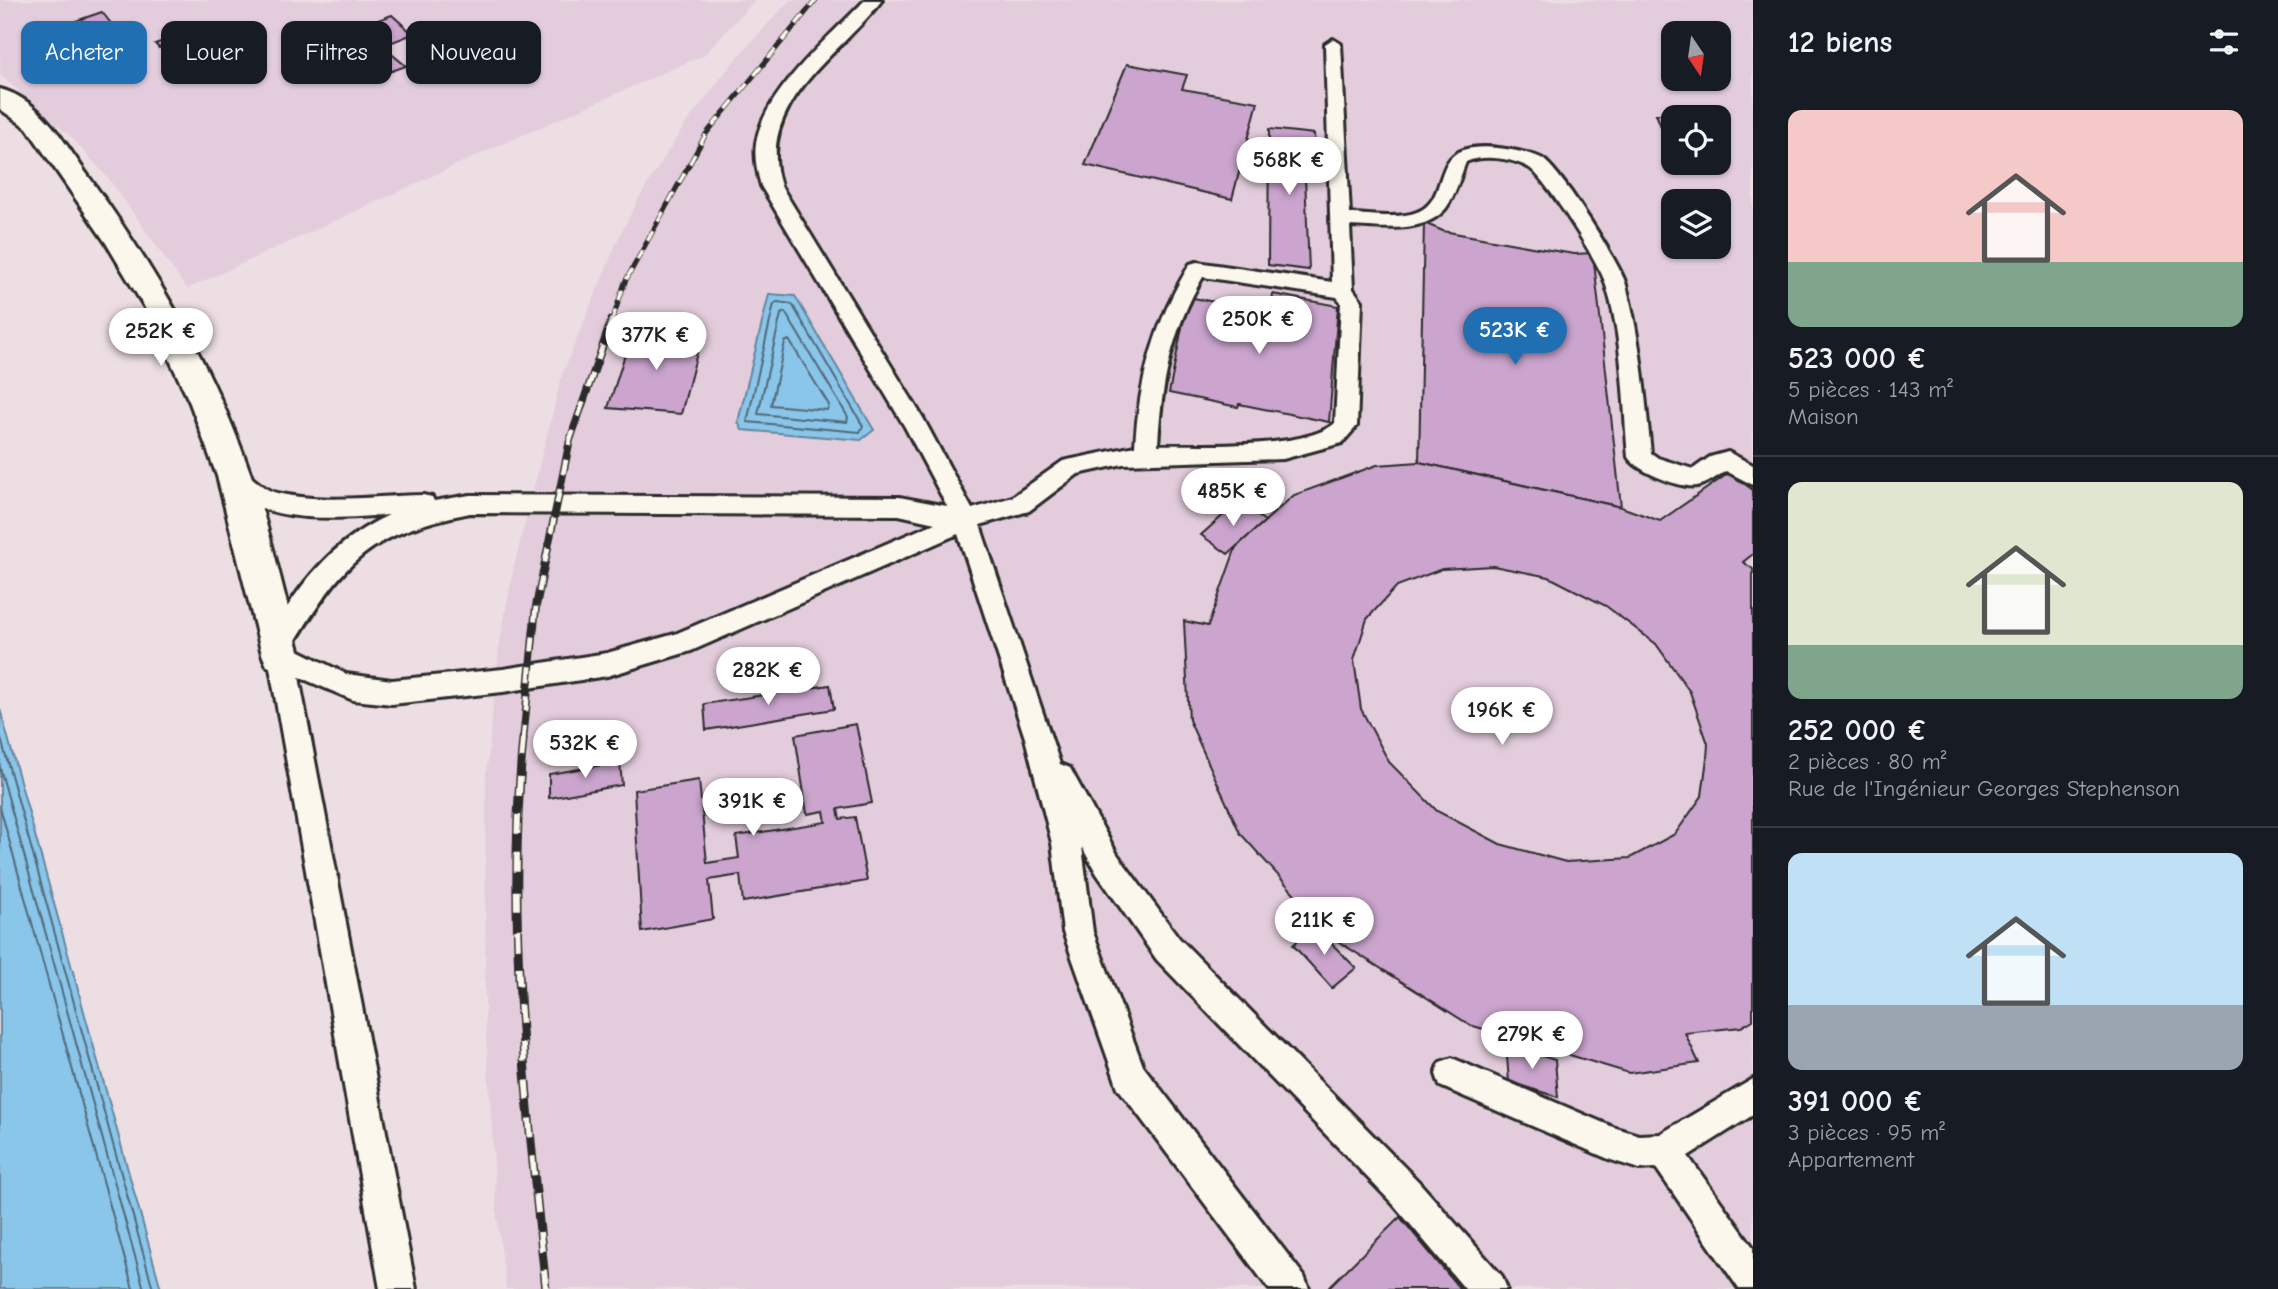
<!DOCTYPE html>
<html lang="fr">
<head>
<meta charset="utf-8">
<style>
  body { margin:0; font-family:"Comic Neue",sans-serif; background:#242831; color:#f1f3f6; height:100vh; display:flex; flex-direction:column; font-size:26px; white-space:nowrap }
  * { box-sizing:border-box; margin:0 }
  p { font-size:23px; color:#9ea1a6 }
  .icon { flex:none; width:38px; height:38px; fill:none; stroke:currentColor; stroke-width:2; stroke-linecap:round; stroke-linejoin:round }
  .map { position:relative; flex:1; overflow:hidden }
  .details { display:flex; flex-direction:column; background:#171b24; width:525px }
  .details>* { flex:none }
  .guide { position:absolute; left:21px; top:21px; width:665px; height:63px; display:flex; gap:14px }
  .needle { width:46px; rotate:167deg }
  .tools { position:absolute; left:1661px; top:21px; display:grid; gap:14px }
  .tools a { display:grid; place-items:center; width:70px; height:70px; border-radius:14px; background:#171b24; box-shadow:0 2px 5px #0004; font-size:35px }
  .price { position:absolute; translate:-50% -60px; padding:0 16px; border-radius:24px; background:#fff; color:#222; font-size:23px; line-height:46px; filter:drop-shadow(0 2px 4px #0008) }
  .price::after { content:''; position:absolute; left:50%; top:42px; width:21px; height:16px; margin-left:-10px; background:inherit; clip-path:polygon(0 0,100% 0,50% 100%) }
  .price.selected { background:#1f6fb2; color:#fff }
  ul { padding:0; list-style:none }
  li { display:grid; align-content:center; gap:14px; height:371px; padding:0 35px }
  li+li { border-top:2px solid #363941 }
  li span { display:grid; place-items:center; height:217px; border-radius:14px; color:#555 }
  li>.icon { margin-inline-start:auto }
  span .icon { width:126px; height:126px; fill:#fffc; stroke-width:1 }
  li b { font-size:30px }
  h2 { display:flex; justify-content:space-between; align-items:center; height:84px; padding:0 35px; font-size:30px }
  .pill { padding:0 24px; border-radius:14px; background:#171b24; box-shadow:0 2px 5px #0004; font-size:24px; line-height:63px }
  .pill.selected { background:#1f6fb2; color:#fff }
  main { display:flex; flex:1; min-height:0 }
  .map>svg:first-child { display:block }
</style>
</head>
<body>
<main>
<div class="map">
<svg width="1753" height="1289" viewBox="0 0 1753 1289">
  <rect width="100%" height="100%" fill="#eddee3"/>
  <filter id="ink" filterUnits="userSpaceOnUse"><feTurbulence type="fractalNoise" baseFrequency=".0143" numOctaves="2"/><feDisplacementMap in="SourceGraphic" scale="14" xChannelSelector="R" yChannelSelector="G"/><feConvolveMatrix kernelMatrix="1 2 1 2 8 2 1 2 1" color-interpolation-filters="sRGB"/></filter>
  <g filter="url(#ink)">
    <g fill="#e3cddd" fill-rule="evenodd">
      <path d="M0,0H755L704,55L491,149L187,289L108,178L69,135L0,75Z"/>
      <path d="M790,0H1753V1289H506L497,1216L485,1019L486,777L499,648L513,570L562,375L619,237L639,198L684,126L734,61ZM1673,33H1718V79H1673ZM1673,117H1718V163H1673ZM1673,201H1718V247H1673Z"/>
    </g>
    <g fill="#8ac5ea" stroke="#64879e" stroke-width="2">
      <path d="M769,294L795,296L874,430L861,440L742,430L738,422Z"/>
      <path d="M0,709L161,1289H0Z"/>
    </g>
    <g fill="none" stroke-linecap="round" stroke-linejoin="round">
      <g stroke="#516977" stroke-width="2">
        <path d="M777,302L792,304L863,426L860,432L747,422L774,304Z"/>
        <path d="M785,312L848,417L847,422L758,414L781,314Z"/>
        <path d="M789,340L829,405L827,410L771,405L785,342Z"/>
        <path d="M0,735L153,1289"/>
        <path d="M0,768L144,1289"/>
        <path d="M0,807L133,1289"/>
      </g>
    </g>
    <g fill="#cba5ce" stroke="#2b2b2b" stroke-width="2" fill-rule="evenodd">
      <path d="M102,12L135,54L99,67L67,24Z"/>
      <path d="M392,15L413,34L382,46L406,66L386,73L366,54L379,49H374L354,29Z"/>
      <path d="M181,35L185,39L159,48L155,44Z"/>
      <path d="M1127,64L1187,75L1182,89L1258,102L1232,199L1085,165Z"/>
      <path d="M1656,114H1678L1681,117H1673V156Z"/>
      <path d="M1269,129L1314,134L1317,179L1305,177L1309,270L1268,265Z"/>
      <path d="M1424,223L1443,231L1532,247L1574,254L1593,253L1621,507L1419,462Z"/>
      <path d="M1273,294L1338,306L1329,422L1239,404L1238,407L1169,393L1188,297L1252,309V313L1270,316Z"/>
      <path d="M633,329L702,334L681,414L608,408Z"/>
      <path d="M1419,462L1621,507L1660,521L1729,473L1753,490V554L1743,562L1753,569V1020L1741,1027L1685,1033L1699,1063L1629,1073L1470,1025L1336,940L1240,833L1189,720L1184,621L1208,626L1236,547L1294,495L1377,465ZM1493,566L1549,577L1606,606L1656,644L1690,692L1708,744L1707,758L1702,796L1675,834L1630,858L1566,862L1500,844L1437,811L1389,762L1361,709L1354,660L1367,619L1397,586L1442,569Z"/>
      <path d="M1238,502L1265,521L1228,554L1201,535Z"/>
      <path d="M830,685L834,709L706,730L704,704Z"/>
      <path d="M856,724L872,803L838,809L840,819L855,817L867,881L743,902L740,875L709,880L713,919L642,932L634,790L699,780L707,863L739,858L736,836L826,822L824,811L807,814L795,735Z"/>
      <path d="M620,762L622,785L549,798V774Z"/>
      <path d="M1314,926L1356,968L1332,988L1293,945Z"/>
      <path d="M1506,1045L1555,1060L1558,1097L1509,1082Z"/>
      <path d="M1400,1217L1460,1289H1327Z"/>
    </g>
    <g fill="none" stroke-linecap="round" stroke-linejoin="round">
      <defs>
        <g id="lane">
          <path d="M865,0H882C839,57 754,103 781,186L923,418L972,509L1012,497L1063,461L1135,446C1139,380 1155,321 1190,264L1197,262L1332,282L1325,44L1333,39L1341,44L1350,214C1371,214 1403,221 1423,209C1445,195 1436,159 1463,150C1484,143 1522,150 1541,158C1558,166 1621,265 1626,285C1641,340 1645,397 1651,453L1658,458L1693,469L1710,457L1728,452L1753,465V485L1726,471C1716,477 1708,484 1697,486C1681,489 1636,471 1628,457C1623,400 1623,337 1605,282C1599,263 1543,174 1528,167C1511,158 1483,154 1466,162C1460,177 1455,196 1446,208C1424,235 1380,227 1350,226L1353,289L1362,301L1357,426L1342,443L1283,459L1123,464L1078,474L1029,511L980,525L1060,764L1070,768L1117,854L1179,938L1418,1181L1502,1276L1507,1289H1465L1394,1205L1157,960L1097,874L1082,847L1093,932L1143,1066L1304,1276L1309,1289H1269L1118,1088L1114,1076L1063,932L1052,843L1025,738L958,534L691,651L607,676L503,692L392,704L353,700L299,677L416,1289H380L266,645C293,590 333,540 389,515C340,518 250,528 222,476L226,470C246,463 257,489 277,493C324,504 375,496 423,495L432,497L434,501L470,495L899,497L947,506L905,427L761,186C757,172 754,158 756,143C764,91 830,37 865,0ZM1203,277L1337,297L1341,302L1335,423C1305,450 1200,444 1158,445C1161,386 1172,328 1203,277ZM470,513L899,515L935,523L675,634L607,653L503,669L392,680L346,674L292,647C344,561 369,533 470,513Z"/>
          <path d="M1452,1058L1613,1127L1639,1135L1660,1134L1753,1079V1115L1688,1156L1753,1247V1289H1739L1656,1168L1639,1169L1611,1160L1440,1086L1436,1074L1440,1062Z"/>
        </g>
        <path id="street" d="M0,89C42,100 65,144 89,177C155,269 213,366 251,475C271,533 284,595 300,654L295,666L281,671L267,666L262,654L217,476L190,403L148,313L106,243L27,128L0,109Z"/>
      </defs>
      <use href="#lane" stroke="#2b2b2b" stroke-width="6"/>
      <use href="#street" stroke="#2b2b2b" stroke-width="6"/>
      <use href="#lane" fill="#fbf7ec" fill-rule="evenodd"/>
      <use href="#street" fill="#fbf7ec" fill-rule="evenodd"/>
      <defs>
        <path id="rail-far2" d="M612,321L625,282L706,134L816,0"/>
        <path id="rail-far1" d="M523,741L536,606L570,440L612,319"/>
        <path id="rail" d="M523,739C506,922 527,1107 546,1289"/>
      </defs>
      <use href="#rail-far2" stroke="#2b2b2b" stroke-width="5"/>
      <use href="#rail-far1" stroke="#2b2b2b" stroke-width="8"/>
      <use href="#rail" stroke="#2b2b2b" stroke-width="9"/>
      <use href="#rail-far2" stroke="#fbf7ec" stroke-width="3.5" stroke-dasharray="11" stroke-linecap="butt"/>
      <use href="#rail-far1" stroke="#fbf7ec" stroke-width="5" stroke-dasharray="15" stroke-linecap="butt"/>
      <use href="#rail" stroke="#fbf7ec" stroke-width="6" stroke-dasharray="19" stroke-linecap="butt"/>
    </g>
  </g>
</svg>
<div class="tools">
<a><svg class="needle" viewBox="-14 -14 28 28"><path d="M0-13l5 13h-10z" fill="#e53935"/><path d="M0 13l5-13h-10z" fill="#9ea1a6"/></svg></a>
<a><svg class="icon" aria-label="locate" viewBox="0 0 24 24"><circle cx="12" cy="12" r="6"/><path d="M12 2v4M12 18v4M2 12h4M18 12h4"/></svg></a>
<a><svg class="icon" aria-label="layers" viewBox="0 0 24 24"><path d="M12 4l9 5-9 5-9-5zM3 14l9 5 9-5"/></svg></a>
</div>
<b class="price" style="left:1289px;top:197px">568K €</b>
<b class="price" style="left:1259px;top:356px">250K €</b>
<b class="price selected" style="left:1515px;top:367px">523K €</b>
<b class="price" style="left:161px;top:368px">252K €</b>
<b class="price" style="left:656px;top:372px">377K €</b>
<b class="price" style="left:1233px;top:528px">485K €</b>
<b class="price" style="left:768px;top:707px">282K €</b>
<b class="price" style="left:1502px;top:747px">196K €</b>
<b class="price" style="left:585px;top:780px">532K €</b>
<b class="price" style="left:753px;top:838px">391K €</b>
<b class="price" style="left:1324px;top:957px">211K €</b>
<b class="price" style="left:1532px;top:1071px">279K €</b>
<div class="guide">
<a class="pill selected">Acheter</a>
<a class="pill">Louer</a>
<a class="pill">Filtres</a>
<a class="pill">Nouveau</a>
</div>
</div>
<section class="details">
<h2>12 biens<svg class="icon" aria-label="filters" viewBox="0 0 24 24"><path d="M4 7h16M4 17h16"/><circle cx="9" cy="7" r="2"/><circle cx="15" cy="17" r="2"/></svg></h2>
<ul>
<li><span style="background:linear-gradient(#f6c9c9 70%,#7fa58c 0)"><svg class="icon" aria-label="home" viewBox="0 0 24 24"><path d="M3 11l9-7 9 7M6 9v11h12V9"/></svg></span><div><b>523 000 €</b><p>5 pièces · 143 m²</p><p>Maison</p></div></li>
<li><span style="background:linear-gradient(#dfe7d0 75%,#7fa58c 0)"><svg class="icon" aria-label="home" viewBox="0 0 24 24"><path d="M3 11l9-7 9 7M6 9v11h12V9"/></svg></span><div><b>252 000 €</b><p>2 pièces · 80 m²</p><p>Rue de l'Ingénieur Georges Stephenson</p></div></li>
<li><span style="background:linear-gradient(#bfe0f5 70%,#9aa5b1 0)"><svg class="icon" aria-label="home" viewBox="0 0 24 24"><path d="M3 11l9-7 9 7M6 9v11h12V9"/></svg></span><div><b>391 000 €</b><p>3 pièces · 95 m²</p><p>Appartement</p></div></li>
</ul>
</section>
</main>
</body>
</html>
